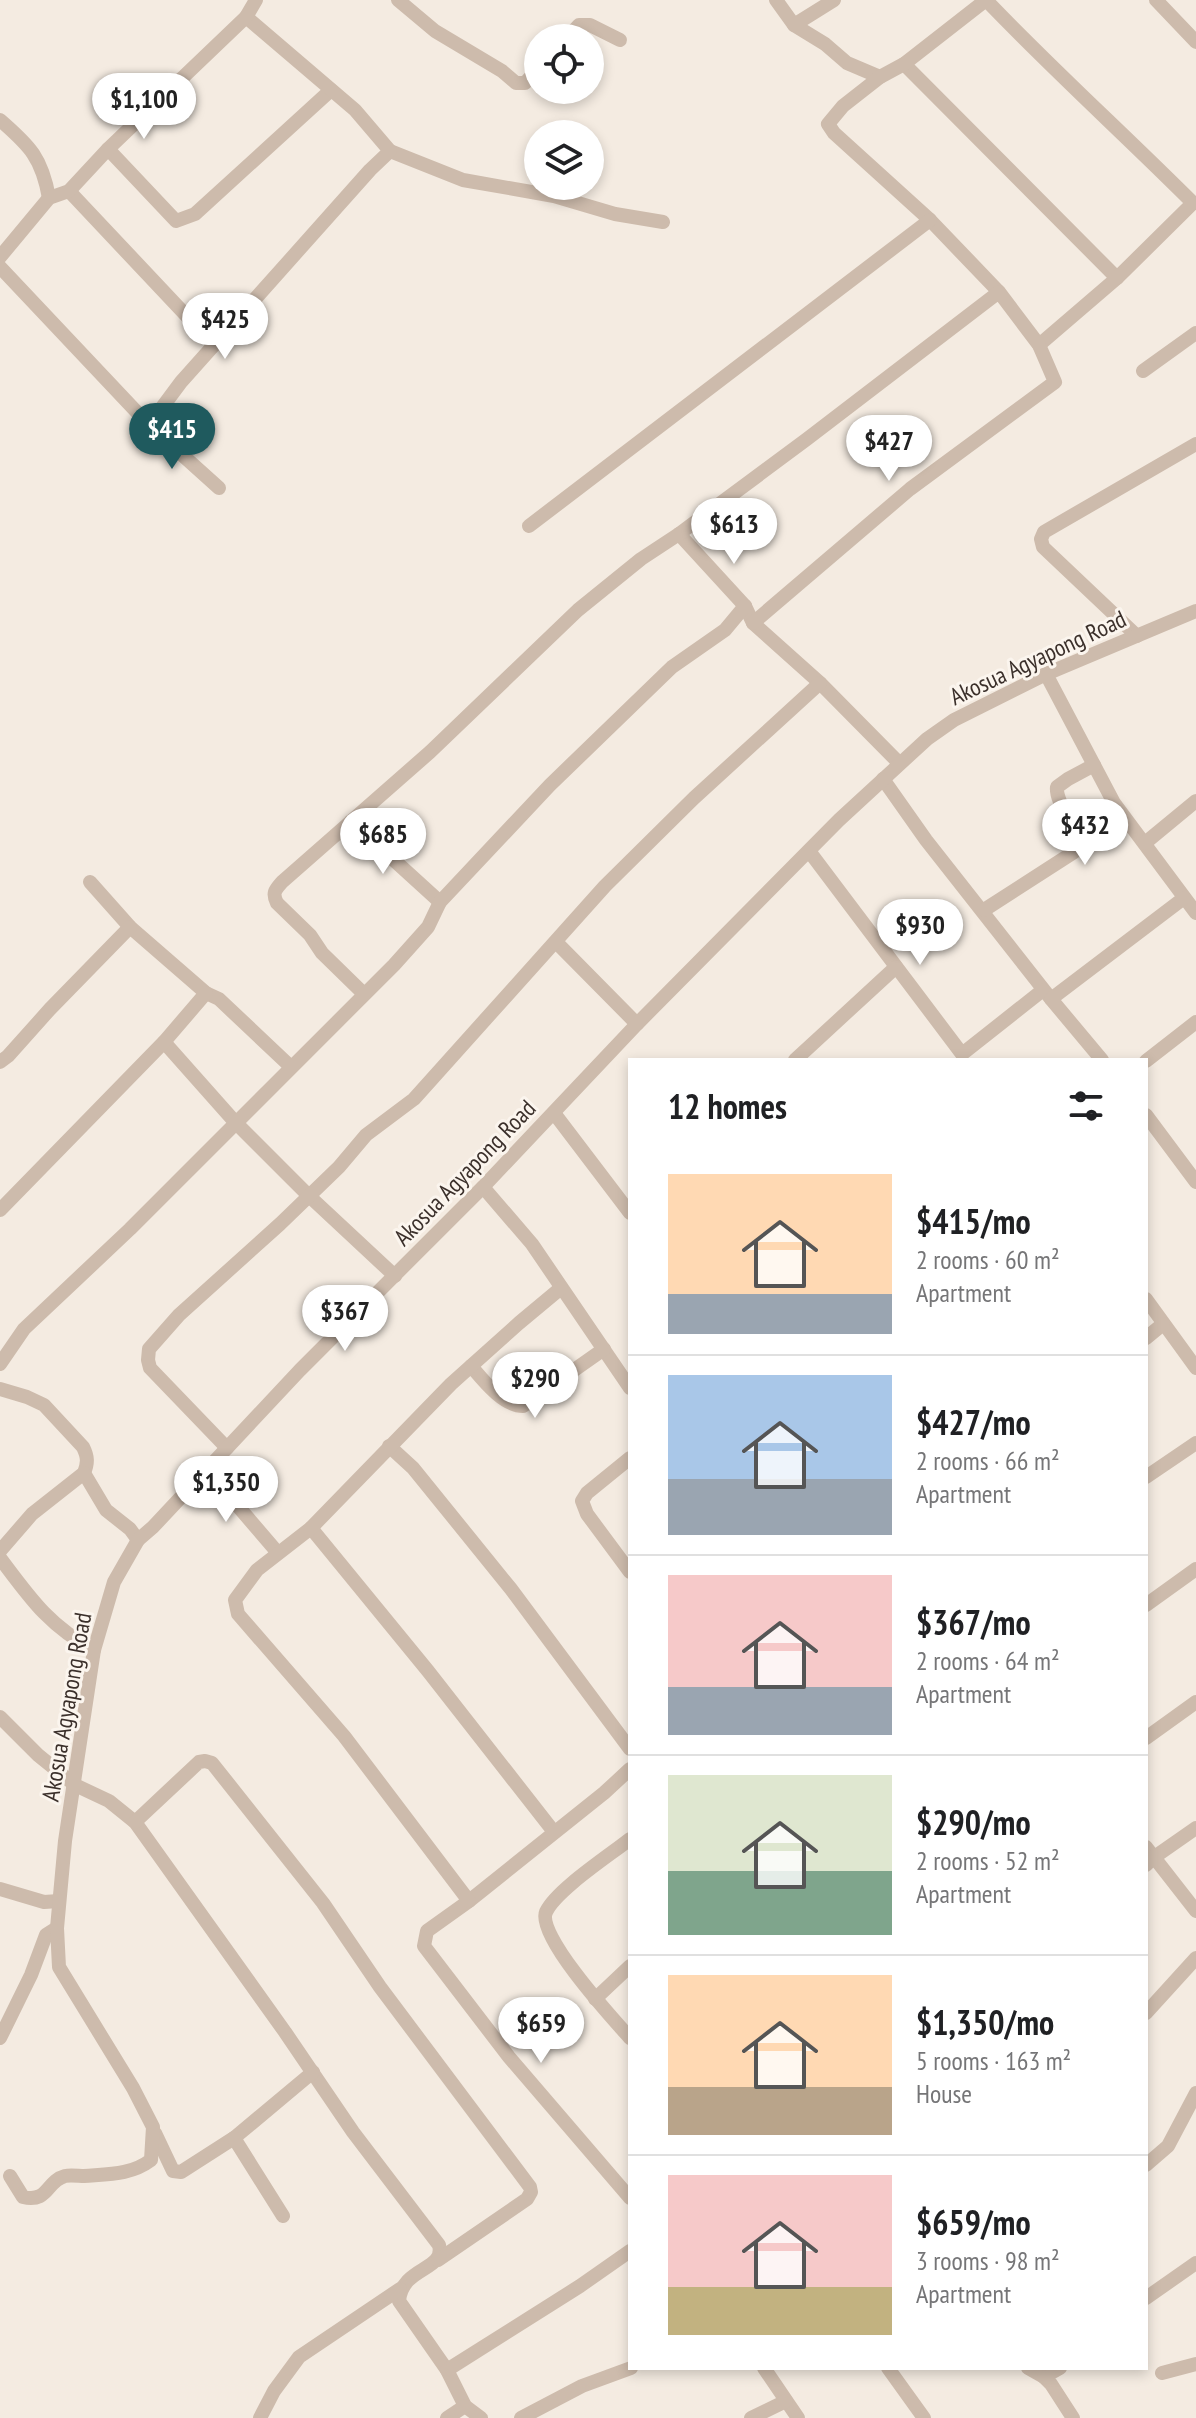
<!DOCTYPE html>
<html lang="en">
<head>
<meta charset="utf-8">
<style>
  body { margin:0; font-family:"PT Sans Narrow",sans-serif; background:#f6f6f6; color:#202124; height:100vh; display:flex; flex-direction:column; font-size:30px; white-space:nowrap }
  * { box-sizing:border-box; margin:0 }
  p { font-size:26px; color:#757577 }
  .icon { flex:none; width:44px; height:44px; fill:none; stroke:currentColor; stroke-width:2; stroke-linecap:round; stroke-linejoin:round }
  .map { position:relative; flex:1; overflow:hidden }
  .sheet { position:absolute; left:628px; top:1058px; width:520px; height:1312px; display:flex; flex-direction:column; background:#fff; border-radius:0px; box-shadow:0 4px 12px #0003 }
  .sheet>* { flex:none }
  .buttons { position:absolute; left:524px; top:24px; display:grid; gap:16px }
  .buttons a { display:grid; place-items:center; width:80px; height:80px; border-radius:50%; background:#fff; box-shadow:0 4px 12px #0003; font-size:40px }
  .price { position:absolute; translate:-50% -68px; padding:0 18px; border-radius:28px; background:#fff; color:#222; font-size:26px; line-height:52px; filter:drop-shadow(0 2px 4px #0008) }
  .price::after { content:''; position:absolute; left:50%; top:48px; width:24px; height:18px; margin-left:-12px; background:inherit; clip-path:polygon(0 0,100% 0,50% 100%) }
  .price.on { background:#1f5a5e; color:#fff }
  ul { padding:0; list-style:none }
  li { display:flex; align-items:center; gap:24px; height:200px; padding:0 40px }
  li+li { border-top:2px solid #e0e0e0 }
  li span { display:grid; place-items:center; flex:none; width:224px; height:160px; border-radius:0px; color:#555 }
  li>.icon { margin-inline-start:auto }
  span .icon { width:96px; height:96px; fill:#fffc; stroke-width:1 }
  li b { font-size:34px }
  h2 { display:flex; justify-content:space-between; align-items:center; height:96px; padding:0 40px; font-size:34px }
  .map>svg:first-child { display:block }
</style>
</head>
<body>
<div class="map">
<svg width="1196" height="2418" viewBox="0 0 1196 2418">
  <rect width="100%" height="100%" fill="#f4ebe1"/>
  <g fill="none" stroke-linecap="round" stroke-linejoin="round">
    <g stroke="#cdbbac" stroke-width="14">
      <path d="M398,0L435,31L502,71L516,83H525L538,69"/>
      <path d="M776,0L794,25L825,44L847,63L880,77"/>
      <path d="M1156,0L1196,42"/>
      <path d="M794,25L834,0"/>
      <path d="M567,38L579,25H590L620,40"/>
      <path d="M904,64L1117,278"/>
      <path d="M0,120C30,146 42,158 49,198"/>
      <path d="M108,149L176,221L195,214L331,90"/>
      <path d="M390,151L463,180L554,196L615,214L663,222"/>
      <path d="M69,191L214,345L370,170L390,151L355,110L246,17"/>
      <path d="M0,257L49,198L69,191L108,149L246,17L256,0"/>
      <path d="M0,267L149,425L219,488"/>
      <path d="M999,292L930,220L834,133L828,124L843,106L880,77L904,64L986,0C1053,70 1125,135 1193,203"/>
      <path d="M1039,345L1117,278L1193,203H1196"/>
      <path d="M1143,371L1196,333"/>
      <path d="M149,425L181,382L214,345"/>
      <path d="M529,526L930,220"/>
      <path d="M679,534L745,606L753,623L820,683L899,763"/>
      <path d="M1137,636L1043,547L1041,539L1044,532L1196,444"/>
      <path d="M1046,674L1114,803L1196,913"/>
      <path d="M883,779L926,840L1051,999"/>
      <path d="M351,821L440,902"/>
      <path d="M1145,843L1196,801"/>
      <path d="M809,851L962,1054L1043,990"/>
      <path d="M90,882L130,927L206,993L219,999L291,1067"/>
      <path d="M984,910L1074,852L1079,844C1075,827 1055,801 1057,787L1068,779L1094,765"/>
      <path d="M556,942L637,1024"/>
      <path d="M364,994L322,953L310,935L277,903C272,893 275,890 282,882L430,752L578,610L641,559L679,534L807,439L999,292L1039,345L1055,382L910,489L753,623"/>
      <path d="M164,1042L235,1122L308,1195L395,1276"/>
      <path d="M795,1060L896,967"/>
      <path d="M1102,1060L1051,999L1184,898"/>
      <path d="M1146,1061L1196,1022"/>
      <path d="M0,1062L8,1056L50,1009L130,927"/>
      <path d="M554,1113L630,1213"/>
      <path d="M1146,1115L1196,1182"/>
      <path d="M483,1187L532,1244L630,1388"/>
      <path d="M0,1210L164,1042L206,993"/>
      <path d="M1146,1299L1196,1368"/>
      <path d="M1146,1338L1163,1324"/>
      <path d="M0,1364L24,1329L130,1229L394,965L428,927L440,902L550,785L672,667L725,630L745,606"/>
      <path d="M471,1366C483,1380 503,1406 523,1406L604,1349"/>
      <path d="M0,1389L27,1397L44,1405L83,1447C88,1457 88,1463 84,1473L32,1514L0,1551"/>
      <path d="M389,1446L413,1468L511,1589L630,1749"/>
      <path d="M227,1448L150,1368L148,1360L149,1349L179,1315L280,1224L339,1167L366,1135L414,1099L605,886L694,798L820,683"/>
      <path d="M630,1458L587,1493L582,1501L587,1514L630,1572"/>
      <path d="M206,1469L278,1553"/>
      <path d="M84,1473L106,1510L130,1529L138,1540"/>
      <path d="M1146,1477L1196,1443"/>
      <path d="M311,1528L428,1671L554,1832"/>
      <path d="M0,1558C30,1598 49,1626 94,1650"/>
      <path d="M1146,1605L1196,1569"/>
      <path d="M0,1717L38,1755L75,1785L109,1801L135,1822L285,2032L353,2132L439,2245C446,2271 402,2266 399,2301L447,2370L465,2406L481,2418"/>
      <path d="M1146,1738L1196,1702"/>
      <path d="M630,1769L604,1793L469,1901L427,1931L424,1946L509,2057L630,2198"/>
      <path d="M135,1822L199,1762L205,1761L212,1763L323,1903L380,1987L530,2187L531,2192L527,2199L438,2260"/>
      <path d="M630,1839C610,1855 556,1890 546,1912C536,1935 613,2019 630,2038"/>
      <path d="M1146,1847L1196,1911"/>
      <path d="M1146,1865L1153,1858L1196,1828"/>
      <path d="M0,1889L44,1902L59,1901"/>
      <path d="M469,1901L344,1736L238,1614L235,1600L257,1570L311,1528L451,1384L519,1323L561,1288"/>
      <path d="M595,1999L630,1966"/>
      <path d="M1146,2013L1196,1958"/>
      <path d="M0,2038L31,1975L46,1935L57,1928"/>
      <path d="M155,2133L173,2171L181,2172L234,2138L313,2072"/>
      <path d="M234,2138L283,2216"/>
      <path d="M1146,2165L1168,2146L1196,2093"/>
      <path d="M10,2176L23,2197C49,2203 46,2181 65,2176C70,2175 79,2176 84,2176C109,2174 131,2175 151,2160L153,2127L133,2088L59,1967L57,1928L65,1841L94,1650L114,1582L138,1540L153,1527L300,1370L483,1187L637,1024L839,820L927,739L954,720L1046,674L1196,611"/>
      <path d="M1146,2298L1196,2263"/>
      <path d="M764,2368L798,2418"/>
      <path d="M888,2368L924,2418"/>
      <path d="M1028,2368L1044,2377L1060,2368"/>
      <path d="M447,2370L580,2286L630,2251"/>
      <path d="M1162,2373L1196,2364"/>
      <path d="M1044,2377L1051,2384L1073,2418"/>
      <path d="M260,2418L274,2391L299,2357L400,2289"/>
      <path d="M447,2418L465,2406"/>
      <path d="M521,2418L582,2386L631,2368"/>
      <path d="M751,2418L786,2401"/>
    </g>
  </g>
  <g text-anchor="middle" stroke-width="6" stroke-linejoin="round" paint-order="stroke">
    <g font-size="24" fill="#3b302b" stroke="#fbf5ee">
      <text transform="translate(1038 658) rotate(-25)" y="8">Akosua Agyapong Road</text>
      <text transform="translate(465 1173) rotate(-46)" y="8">Akosua Agyapong Road</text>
      <text transform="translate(67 1707) rotate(-80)" y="8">Akosua Agyapong Road</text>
    </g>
  </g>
</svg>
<div class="buttons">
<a><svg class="icon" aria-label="locate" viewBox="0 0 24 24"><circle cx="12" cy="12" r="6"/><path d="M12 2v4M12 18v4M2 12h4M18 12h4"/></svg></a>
<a><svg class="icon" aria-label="layers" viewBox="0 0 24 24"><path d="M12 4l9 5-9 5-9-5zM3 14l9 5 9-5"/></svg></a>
</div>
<b class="price" style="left:144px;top:141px">$1,100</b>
<b class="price" style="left:225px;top:361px">$425</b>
<b class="price on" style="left:172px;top:471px">$415</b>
<b class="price" style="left:889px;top:483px">$427</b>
<b class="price" style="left:734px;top:566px">$613</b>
<b class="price" style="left:1085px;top:867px">$432</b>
<b class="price" style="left:383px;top:876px">$685</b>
<b class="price" style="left:920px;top:967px">$930</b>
<b class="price" style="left:345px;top:1353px">$367</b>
<b class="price" style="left:535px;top:1420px">$290</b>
<b class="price" style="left:226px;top:1524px">$1,350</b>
<b class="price" style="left:541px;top:2065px">$659</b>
<section class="sheet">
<h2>12 homes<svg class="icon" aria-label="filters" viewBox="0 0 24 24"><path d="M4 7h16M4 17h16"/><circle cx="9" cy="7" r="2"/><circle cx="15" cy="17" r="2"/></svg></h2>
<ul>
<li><span style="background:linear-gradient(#ffd9b3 75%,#9aa5b1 0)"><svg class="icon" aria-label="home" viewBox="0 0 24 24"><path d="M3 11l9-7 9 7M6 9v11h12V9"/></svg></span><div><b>$415/mo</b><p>2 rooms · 60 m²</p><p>Apartment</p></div></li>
<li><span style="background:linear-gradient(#a9c7e8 65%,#9aa5b1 0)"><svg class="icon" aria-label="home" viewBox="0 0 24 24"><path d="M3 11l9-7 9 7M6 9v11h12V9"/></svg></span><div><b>$427/mo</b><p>2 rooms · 66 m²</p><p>Apartment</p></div></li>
<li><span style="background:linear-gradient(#f6c9c9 70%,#9aa5b1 0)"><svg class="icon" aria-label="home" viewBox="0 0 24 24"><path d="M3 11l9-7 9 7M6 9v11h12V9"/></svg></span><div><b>$367/mo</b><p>2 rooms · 64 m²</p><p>Apartment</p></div></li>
<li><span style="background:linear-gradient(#dfe7d0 60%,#7fa58c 0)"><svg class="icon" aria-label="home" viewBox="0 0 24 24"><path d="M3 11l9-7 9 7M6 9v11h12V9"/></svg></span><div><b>$290/mo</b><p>2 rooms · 52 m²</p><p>Apartment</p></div></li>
<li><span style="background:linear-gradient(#ffd9b3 70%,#b9a48a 0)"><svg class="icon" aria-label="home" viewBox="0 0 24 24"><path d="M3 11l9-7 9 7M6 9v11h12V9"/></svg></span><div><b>$1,350/mo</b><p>5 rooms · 163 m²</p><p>House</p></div></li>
<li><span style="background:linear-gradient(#f6c9c9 70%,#c2b280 0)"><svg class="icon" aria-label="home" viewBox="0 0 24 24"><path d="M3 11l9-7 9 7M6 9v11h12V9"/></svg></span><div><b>$659/mo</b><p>3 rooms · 98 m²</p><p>Apartment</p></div></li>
</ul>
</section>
</div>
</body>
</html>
